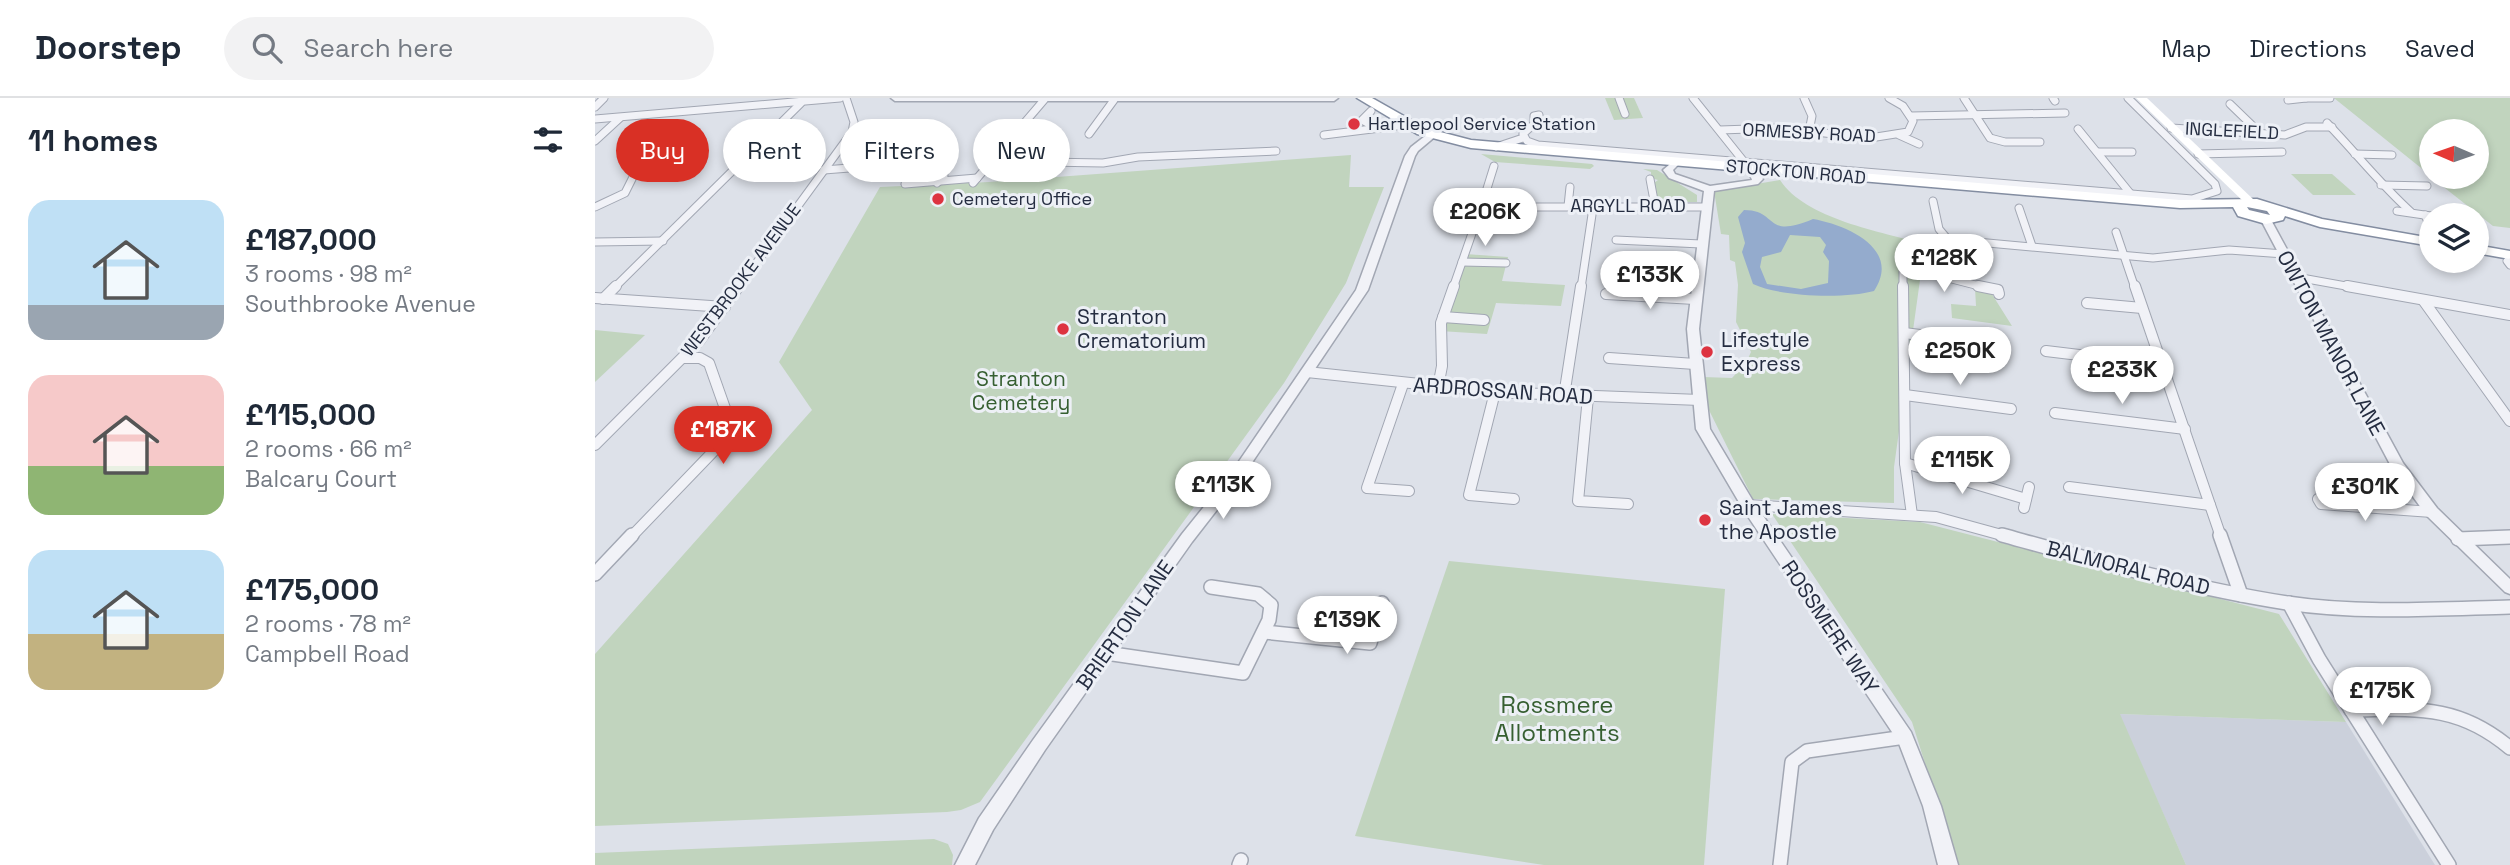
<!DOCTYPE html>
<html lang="en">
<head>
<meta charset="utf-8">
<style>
  body { margin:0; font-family:"Space Grotesk",sans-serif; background:#f2f2f3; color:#1f2937; height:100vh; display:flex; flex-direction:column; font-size:26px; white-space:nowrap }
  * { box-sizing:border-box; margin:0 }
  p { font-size:23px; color:#747a83 }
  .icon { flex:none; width:38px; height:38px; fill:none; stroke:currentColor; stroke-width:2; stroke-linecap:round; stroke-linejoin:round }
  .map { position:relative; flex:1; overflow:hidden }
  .sheet { display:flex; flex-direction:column; background:#fff; width:595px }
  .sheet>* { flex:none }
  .guide { position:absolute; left:21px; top:21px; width:665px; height:63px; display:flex; gap:14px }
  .needle { width:46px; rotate:272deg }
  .tools { position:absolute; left:1824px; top:21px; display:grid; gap:14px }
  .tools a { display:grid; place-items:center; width:70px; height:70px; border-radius:50%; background:#fff; box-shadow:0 4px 10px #0003; font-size:35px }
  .price { position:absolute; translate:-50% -60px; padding:0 16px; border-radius:24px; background:#fff; color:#222; font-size:23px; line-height:46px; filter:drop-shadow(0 2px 4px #0008) }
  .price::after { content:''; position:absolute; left:50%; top:42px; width:21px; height:16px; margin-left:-10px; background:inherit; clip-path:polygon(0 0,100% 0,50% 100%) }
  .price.current { background:#d93025; color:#fff }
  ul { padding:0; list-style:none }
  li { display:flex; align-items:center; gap:21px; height:175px; padding:0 28px }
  li span { display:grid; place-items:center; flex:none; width:196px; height:140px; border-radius:21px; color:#555 }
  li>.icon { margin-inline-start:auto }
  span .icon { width:84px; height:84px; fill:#fffc; stroke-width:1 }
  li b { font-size:30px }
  h2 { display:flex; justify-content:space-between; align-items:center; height:84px; padding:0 28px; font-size:30px }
  .pill { padding:0 24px; border-radius:32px; background:#fff; box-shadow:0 4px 10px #0003; font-size:24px; line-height:63px }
  .pill.current { background:#d93025; color:#fff }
  header { display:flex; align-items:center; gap:42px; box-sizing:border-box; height:98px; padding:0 35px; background:#fff; border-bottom:2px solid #e0e1e3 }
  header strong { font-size:33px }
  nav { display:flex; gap:38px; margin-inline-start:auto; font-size:24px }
  .search { width:490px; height:63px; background:#f2f2f3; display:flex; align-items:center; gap:18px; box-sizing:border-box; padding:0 24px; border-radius:38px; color:#747a83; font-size:26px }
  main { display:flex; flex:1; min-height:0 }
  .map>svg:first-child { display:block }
</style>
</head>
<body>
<header>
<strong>Doorstep</strong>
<div class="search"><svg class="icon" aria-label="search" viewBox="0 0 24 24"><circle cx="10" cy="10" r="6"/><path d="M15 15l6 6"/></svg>Search here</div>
<nav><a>Map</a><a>Directions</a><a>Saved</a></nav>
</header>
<main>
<section class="sheet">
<h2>11 homes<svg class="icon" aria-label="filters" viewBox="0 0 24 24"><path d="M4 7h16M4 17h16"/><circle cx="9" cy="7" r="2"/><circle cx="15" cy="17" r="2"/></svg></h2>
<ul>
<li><span style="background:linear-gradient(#bfe0f5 75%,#9aa5b1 0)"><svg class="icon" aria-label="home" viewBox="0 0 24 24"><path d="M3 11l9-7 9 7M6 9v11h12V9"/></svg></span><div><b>£187,000</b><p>3 rooms · 98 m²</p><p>Southbrooke Avenue</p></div></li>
<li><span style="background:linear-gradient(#f6c9c9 65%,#8fb573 0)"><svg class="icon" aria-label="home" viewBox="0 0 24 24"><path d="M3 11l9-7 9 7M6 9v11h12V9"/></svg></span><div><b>£115,000</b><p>2 rooms · 66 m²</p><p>Balcary Court</p></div></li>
<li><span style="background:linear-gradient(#bfe0f5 60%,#c2b280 0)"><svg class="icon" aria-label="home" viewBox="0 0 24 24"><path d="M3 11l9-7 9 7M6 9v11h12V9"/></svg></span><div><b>£175,000</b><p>2 rooms · 78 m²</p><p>Campbell Road</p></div></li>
</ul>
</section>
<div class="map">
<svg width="1915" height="767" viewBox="0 0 1915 767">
  <rect width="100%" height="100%" fill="#dde1e9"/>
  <path fill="#cbd0db" d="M1524,616L1751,624L1840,767H1591Z"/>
  <g fill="#c1d4be">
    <path d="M1010,0H1039L1048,20L1019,22Z"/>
    <path d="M1739,0H1915V130L1898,128L1836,79H1881V33H1836V78Z"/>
    <path d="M886,56L997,66L999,68L995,71L900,64Z"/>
    <path d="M756,57L754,89H789L751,185L689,285L385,704L366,712L352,714L0,728V556L217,312L184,264L285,89L394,84Z"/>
    <path d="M1048,71L1062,72L1102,97V104H1061L1059,85L1063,82L1056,80V74Z"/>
    <path d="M1696,76H1737L1761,97H1718Z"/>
    <path d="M1185,82C1210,121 1287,134 1330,146L1299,369V405L1158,401L1110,304L1108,279L1137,280L1151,265L1156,254L1141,224L1143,187L1140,164L1135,162L1134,137L1126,136L1119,93Z"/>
    <path d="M870,156L913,159L907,183L970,187L966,208L901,205L892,236L845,233Z"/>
    <path d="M1380,190L1395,193L1417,228L1357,220L1356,206L1381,208Z"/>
    <path d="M0,232L50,237L0,284Z"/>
    <path d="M1177,416L1325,424L1684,516L1751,624L1525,616L1591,767H1362L1317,624Z"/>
    <path d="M854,463L1130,491L1109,767H949L760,738Z"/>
    <path d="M339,741L353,746L358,757L357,767H0V755Z"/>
  </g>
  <path fill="#94abcd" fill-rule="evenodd" d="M1149,112C1184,112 1168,142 1218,121C1252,127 1307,151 1279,193C1250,201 1185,199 1158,186L1147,154L1150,145L1143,119ZM1195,137L1225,139L1231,147L1228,154L1234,163L1233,185L1206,191L1172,186L1165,169L1167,159L1186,154Z"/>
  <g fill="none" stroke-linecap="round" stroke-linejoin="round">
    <defs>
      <g id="minor-far2">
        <path d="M1024,0L1030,16"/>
        <path d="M1098,0L1150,65"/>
        <path d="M1209,0L1217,18L1214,33"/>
        <path d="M1369,0L1395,40L1410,44H1445"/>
        <path d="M1458,0L1460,3"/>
        <path d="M1711,0H1735"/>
        <path d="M1693,2L1711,0"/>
        <path d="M1635,6L1665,35"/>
        <path d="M0,9L9,0"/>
        <path d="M776,13L767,22L781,30"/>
        <path d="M944,17L939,18V26L928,36L932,43L943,47L1597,101L1622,93L1620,86L1533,0"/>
        <path d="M1316,18L1470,15"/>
        <path d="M0,21L245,0"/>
        <path d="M1732,25C1761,55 1785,86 1816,114"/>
        <path d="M1576,30L1690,37L1711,29H1737"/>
        <path d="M1483,31L1539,100"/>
        <path d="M1125,32L1184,30L1275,40L1313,34L1318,23L1308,8L1294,0"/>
        <path d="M494,36L519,2"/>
        <path d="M729,37L801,28"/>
        <path d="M1304,37L1324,46"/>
        <path d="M0,43L25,20"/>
        <path d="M901,49L928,40"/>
        <path d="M1503,54H1537"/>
        <path d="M1603,56L1687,54"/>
        <path d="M1760,56L1797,57"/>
        <path d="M397,63L508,65L543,59L681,53"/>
        <path d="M312,65H342L348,69L349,78L342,85"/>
        <path d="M899,68L890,97L901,109"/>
        <path d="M229,72L267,69"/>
        <path d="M1055,81L1060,108"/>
        <path d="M378,85L449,2"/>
        <path d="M310,86L382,80"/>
        <path d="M1786,87L1832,88"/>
        <path d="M1338,103L1344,131L1355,144"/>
        <path d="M973,108L975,89"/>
        <path d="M0,109L30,95L42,71L70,59"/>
        <path d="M1424,110L1437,148"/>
        <path d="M1802,113L1836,118"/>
        <path d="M1830,117L1836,131"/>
        <path d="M1521,134L1540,190"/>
        <path d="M1021,142L1106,146"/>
        <path d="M0,144L68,143"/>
        <path d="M1912,163L1915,167"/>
        <path d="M867,164L911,165"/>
        <path d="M1310,169L1392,190"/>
        <path d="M1701,179L1762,190"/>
        <path d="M19,190L206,5"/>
        <path d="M143,190L257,34L259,24L251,0"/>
        <path d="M858,190L882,121L901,109H1111"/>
        <path d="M986,190L998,110"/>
        <path d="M1308,190V174L1322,154L1371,143L1558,160L1634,152L1689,156"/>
      </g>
      <g id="minor-far1">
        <path d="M1308,188L1310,365L1317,417"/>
        <path d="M1383,188L1403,192L1404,196"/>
        <path d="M1540,188L1626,439"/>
        <path d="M1752,188L1915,217"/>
        <path d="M1011,196L1100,201"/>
        <path d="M0,200L130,209"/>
        <path d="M8,201L21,188"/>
        <path d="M1828,202L1915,323"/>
        <path d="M1492,205L1547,210"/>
        <path d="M848,219L889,222"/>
        <path d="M1309,235L1341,239"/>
        <path d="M1451,253L1567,267"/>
        <path d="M1014,260L1100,266"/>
        <path d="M712,274L900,294L1105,302"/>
        <path d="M808,286L772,390L814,393"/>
        <path d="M843,289L847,268L846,225L859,188"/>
        <path d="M900,294L874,397L919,401"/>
        <path d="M1310,297L1416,311"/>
        <path d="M969,298L986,188"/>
        <path d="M993,299L983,403L1033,406"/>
        <path d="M1460,315L1590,331"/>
        <path d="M0,347L105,242L144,188"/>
        <path d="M1310,365L1431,401"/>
        <path d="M1474,389L1615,407"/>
        <path d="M1723,401L1726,406L1837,414"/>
        <path d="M1153,407L1341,419L1414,439"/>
        <path d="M1429,410L1434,389"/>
        <path d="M36,439L138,333L114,265L105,260H89"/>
      </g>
      <g id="minor">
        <path d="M1407,437C1501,463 1595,490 1692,505C1765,516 1841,511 1915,509"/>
        <path d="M1625,437L1646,497"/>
        <path d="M1863,441L1915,439"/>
        <path d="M0,476L37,437"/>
        <path d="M1694,505L1724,561L1854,767"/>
        <path d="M669,534L775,545L787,505"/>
        <path d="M511,555L648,575L674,522L676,507L663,496L616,489"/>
        <path d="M1756,612C1820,611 1863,606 1915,650"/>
        <path d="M644,767L646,762"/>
        <path d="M1185,767L1197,664L1212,653L1310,639"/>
      </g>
      <g id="tertiary">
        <path d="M296,0H743L739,3H300Z"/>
        <path d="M834,35L842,37L823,53L820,58L773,192L646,381L597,444L450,652L398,732L380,767H360L384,720L438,642L587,436L636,375L761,192L810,58L816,49Z"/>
        <path d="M1081,61L1086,64L1078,72L1080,76L1115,88L1157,82L1153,71L1158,68L1161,69L1168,81L1163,86L1119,93L1104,231L1115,331L1158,403L1316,634L1346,708L1363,767H1343L1328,708L1303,643L1148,411L1101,331L1092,231L1109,93L1074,80L1068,72Z"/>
        <path d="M1671,119L1676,122L1808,365L1842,410L1915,481V496L1910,494L1832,418L1797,370L1666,122Z"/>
      </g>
      <g id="trunk">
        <path d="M762,0H777L830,30L876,42L1585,102L1662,101L1727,121L1836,140V148L1725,129L1690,118L1688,122L1671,126L1643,118L1638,109L1585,110L876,50L822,36ZM1652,109L1672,113L1675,117L1654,112Z"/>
        <path d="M1881,147L1915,153V161L1881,155Z"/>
      </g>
    </defs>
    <use href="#minor-far2" stroke="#a2a7b3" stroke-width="9"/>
    <use href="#minor-far1" stroke="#a2a7b3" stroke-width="12"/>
    <use href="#minor" stroke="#a2a7b3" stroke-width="16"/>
    <use href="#tertiary" stroke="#a2a7b3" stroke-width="3"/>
    <use href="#trunk" stroke="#838da1" stroke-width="3"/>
    <use href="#minor-far2" stroke="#f1f2f7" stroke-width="7"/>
    <use href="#minor-far1" stroke="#f1f2f7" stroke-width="10"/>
    <use href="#minor" stroke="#f1f2f7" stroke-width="13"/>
    <use href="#tertiary" fill="#f1f2f7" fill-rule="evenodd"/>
    <path fill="#fff" fill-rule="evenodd" d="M1541,0H1552L1659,102V106H1651Z"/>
    <use href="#trunk" fill="#fff" fill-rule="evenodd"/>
  </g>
  <g fill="#dd3340" stroke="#edf0f6" stroke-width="2.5">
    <circle cx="759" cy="26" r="7"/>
    <circle cx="343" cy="101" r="7"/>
    <circle cx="468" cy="231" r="7"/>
    <circle cx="1112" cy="254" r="7"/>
    <circle cx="1110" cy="422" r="7"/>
  </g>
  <g text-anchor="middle" stroke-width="6" stroke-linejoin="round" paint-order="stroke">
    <g font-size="18" fill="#252d41" stroke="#edf0f6" text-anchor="start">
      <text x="773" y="32">Hartlepool Service Station</text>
      <text x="357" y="107">Cemetery Office</text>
    </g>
    <g font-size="18" fill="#252d41" stroke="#edf0f6">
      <text transform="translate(1637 33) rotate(3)" y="6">INGLEFIELD</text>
      <text transform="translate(1214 35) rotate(3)" y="6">ORMESBY ROAD</text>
      <text transform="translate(1201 74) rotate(5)" y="6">STOCKTON ROAD</text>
      <text x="1033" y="114">ARGYLL ROAD</text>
      <text transform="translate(146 182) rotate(-53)" y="6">WESTBROOKE AVENUE</text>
    </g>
    <g font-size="21" fill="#252d41" stroke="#edf0f6" text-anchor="start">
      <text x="482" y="226">Stranton<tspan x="482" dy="24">Crematorium</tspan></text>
      <text x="1126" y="249">Lifestyle<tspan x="1126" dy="24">Express</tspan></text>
      <text x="1124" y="417">Saint James<tspan x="1124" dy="24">the Apostle</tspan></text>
    </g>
    <g font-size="21" fill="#252d41" stroke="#edf0f6">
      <text transform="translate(1736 245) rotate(62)" y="7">OWTON MANOR LANE</text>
      <text transform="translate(908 293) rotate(4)" y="7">ARDROSSAN ROAD</text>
      <text transform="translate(1533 470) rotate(14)" y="7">BALMORAL ROAD</text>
      <text transform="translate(530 527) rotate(-55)" y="7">BRIERTON LANE</text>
      <text transform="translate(1235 529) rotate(56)" y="7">ROSSMERE WAY</text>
    </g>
    <g font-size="21" fill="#365f31" stroke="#edf0f6">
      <text x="426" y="288">Stranton<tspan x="426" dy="24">Cemetery</tspan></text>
    </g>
    <g font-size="24" fill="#365f31" stroke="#edf0f6">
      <text x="962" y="615">Rossmere<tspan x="962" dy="28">Allotments</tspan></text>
    </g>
  </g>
</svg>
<div class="tools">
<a><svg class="needle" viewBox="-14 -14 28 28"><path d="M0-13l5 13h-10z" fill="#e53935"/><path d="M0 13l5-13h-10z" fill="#747a83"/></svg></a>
<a><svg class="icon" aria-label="layers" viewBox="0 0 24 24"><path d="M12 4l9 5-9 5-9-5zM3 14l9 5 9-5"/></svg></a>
</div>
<b class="price" style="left:890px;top:150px">£206K</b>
<b class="price" style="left:1349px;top:196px">£128K</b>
<b class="price" style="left:1055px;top:213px">£133K</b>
<b class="price" style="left:1365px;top:289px">£250K</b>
<b class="price" style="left:1527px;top:308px">£233K</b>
<b class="price current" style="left:128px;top:368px">£187K</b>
<b class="price" style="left:1367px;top:398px">£115K</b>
<b class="price" style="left:628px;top:423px">£113K</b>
<b class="price" style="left:1770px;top:425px">£301K</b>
<b class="price" style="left:752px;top:558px">£139K</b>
<b class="price" style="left:1787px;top:629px">£175K</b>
<div class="guide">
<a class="pill current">Buy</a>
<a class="pill">Rent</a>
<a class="pill">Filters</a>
<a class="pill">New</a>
</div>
</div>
</main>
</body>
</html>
